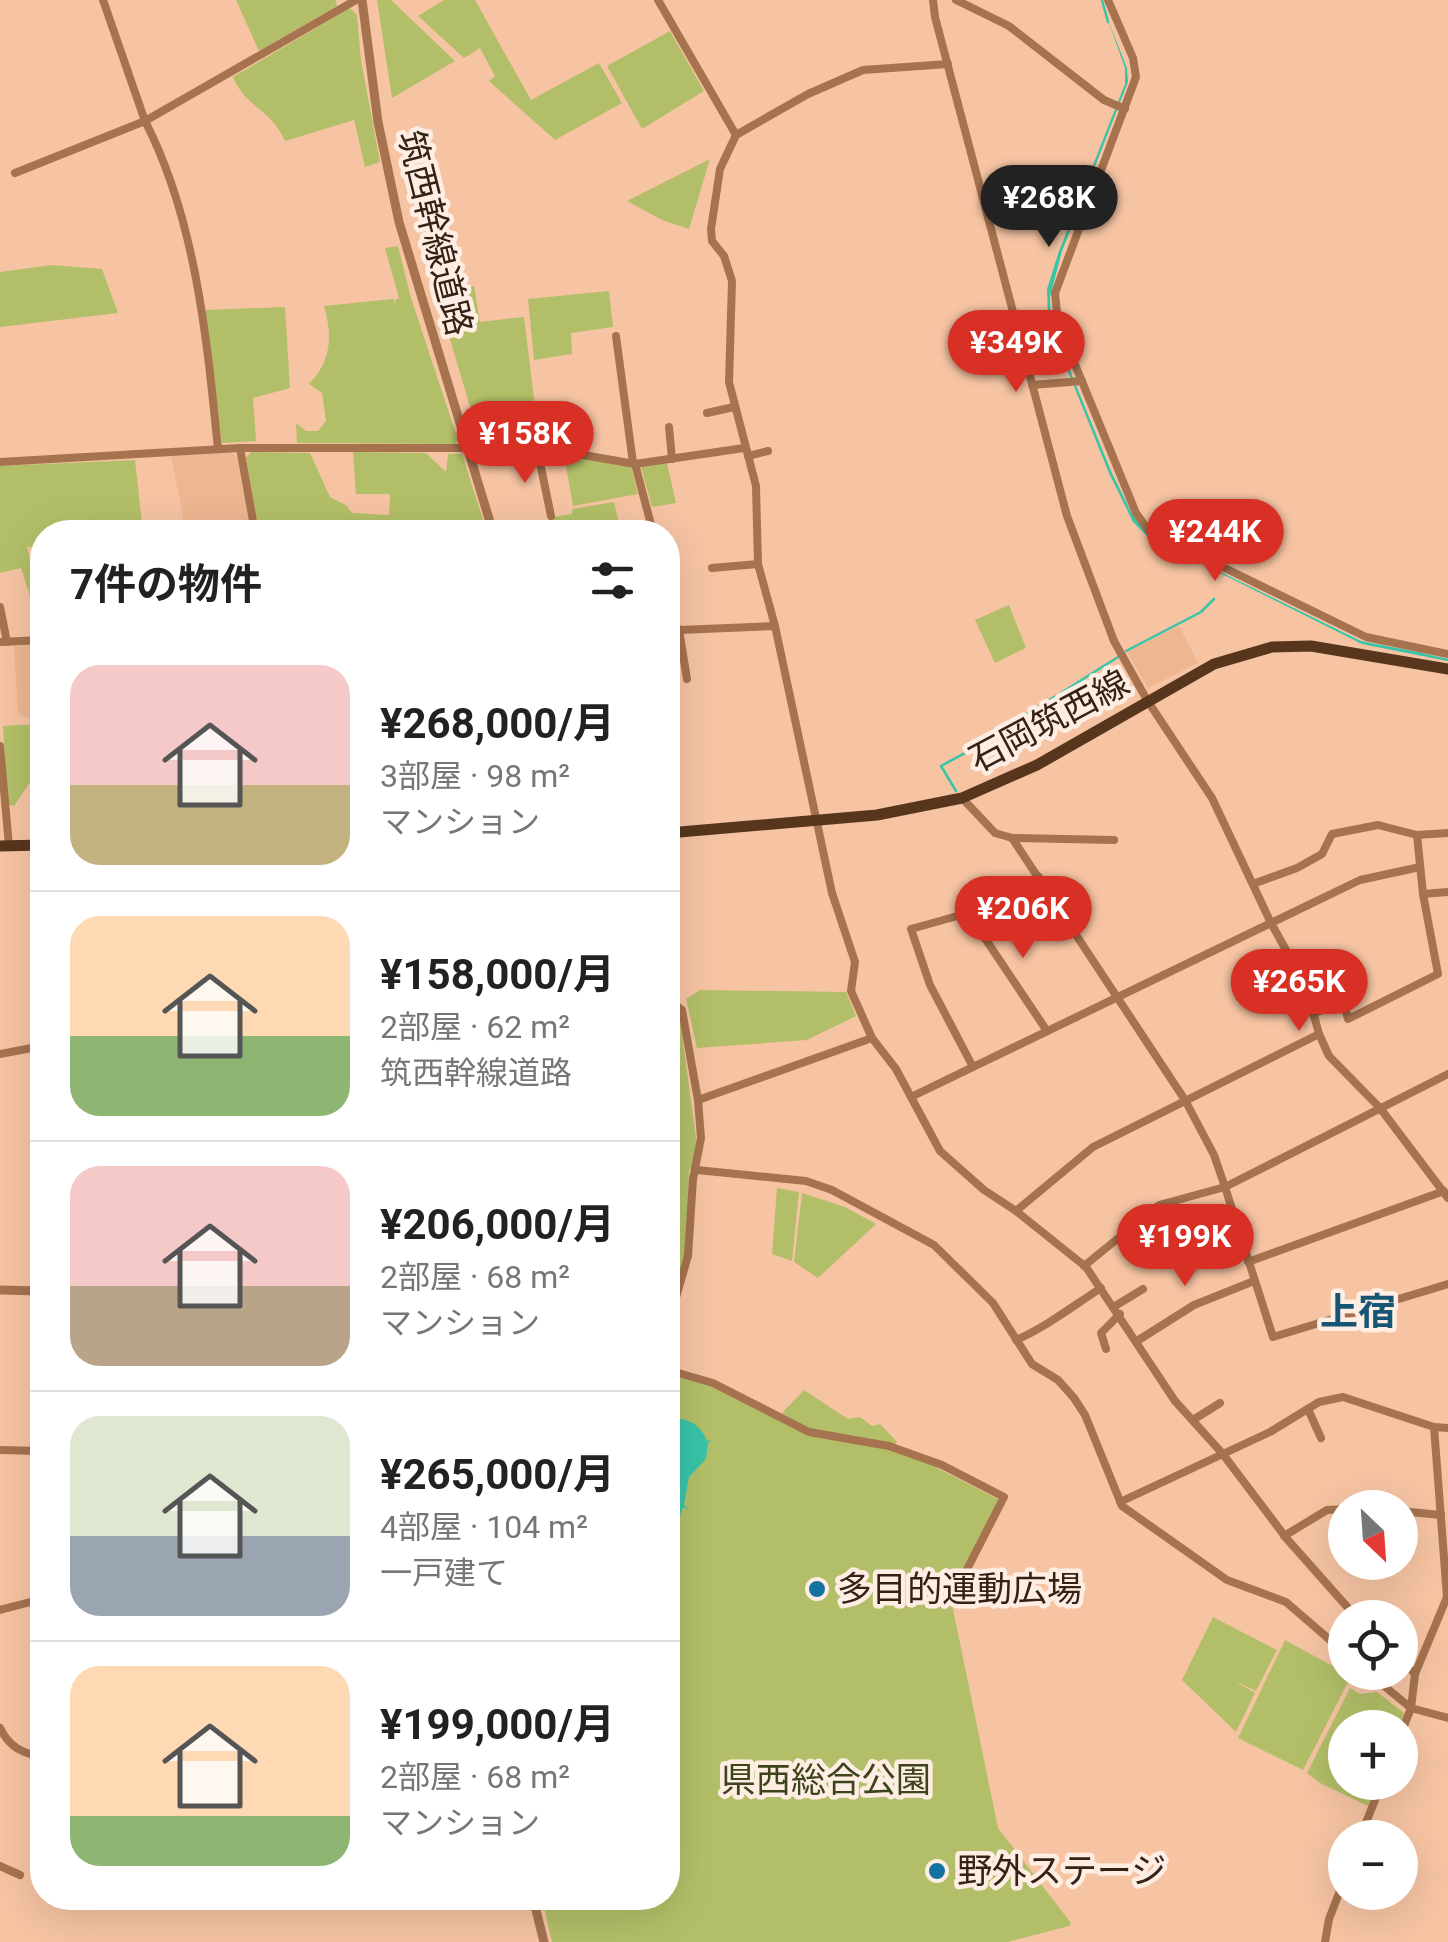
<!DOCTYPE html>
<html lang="ja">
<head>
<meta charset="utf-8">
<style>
  body { margin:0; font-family:Roboto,"Noto Sans JP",sans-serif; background:#f2f2f2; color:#222; height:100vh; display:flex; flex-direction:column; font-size:38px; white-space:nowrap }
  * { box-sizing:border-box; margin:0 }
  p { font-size:32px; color:#767676 }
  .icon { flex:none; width:55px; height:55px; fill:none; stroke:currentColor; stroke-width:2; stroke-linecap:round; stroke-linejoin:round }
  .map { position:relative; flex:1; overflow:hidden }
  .drawer { position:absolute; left:30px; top:520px; width:650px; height:1390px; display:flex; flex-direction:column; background:#fff; border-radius:40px; box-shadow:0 10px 40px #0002 }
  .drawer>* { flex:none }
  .needle { width:65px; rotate:155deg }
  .buttons { position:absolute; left:1328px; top:1490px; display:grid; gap:20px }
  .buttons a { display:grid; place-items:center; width:90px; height:90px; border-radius:50%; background:#fff; box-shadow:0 10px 40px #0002; font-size:50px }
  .price { position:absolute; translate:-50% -85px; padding:0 22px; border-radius:35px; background:#d93025; color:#fff; font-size:32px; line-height:65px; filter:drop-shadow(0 2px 5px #0008) }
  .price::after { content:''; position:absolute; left:50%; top:60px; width:30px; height:22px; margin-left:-15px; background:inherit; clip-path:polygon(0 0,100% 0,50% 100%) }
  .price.on { background:#222; color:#fff }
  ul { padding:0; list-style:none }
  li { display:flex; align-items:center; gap:30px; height:250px; padding:0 40px }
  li+li { border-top:2px solid #e0e0e0 }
  li span { display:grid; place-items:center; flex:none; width:280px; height:200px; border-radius:30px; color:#555 }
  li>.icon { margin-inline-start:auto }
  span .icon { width:120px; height:120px; fill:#fffc; stroke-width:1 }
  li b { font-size:42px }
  h2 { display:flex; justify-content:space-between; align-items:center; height:120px; padding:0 40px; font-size:42px }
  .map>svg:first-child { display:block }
</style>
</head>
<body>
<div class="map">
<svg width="1448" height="1942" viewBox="0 0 1448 1942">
  <rect width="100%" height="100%" fill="#f6c4a3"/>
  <g fill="#eeb791">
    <path d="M232,453L239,459L251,532H186L171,456Z"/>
    <path d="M1179,626L1198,663L1148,688L1127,652Z"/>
    <path d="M42,644V724L18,714L14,645Z"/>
  </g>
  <g fill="#b3bf68">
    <path d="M236,0H336L337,6L259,51Z"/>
    <path d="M377,0H391L455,61L392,98Z"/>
    <path d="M444,0H475L531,100L599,63L622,103L555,140L489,81L495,76L480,48L464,58L418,16Z"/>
    <path d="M350,8L357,15L361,60L380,162L365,167L354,120L285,141C272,110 246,108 233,77Z"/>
    <path d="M670,31L704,91L642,129L607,66Z"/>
    <path d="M710,159L689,229L662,220L627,201Z"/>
    <path d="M398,246L411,298L458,440L456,444L297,443L296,423L306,431H318L326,421L322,393L309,384C331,362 333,336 324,306L393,299L396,305L395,300L399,298L385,248Z"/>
    <path d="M52,265L102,269L118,313L0,327V272Z"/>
    <path d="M474,286L480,322L524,317L539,440L535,444H481L436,292Z"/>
    <path d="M609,291L613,327L571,333L572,354L534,360L528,299Z"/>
    <path d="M285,307L290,388L253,398L256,441L222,443L205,310Z"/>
    <path d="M251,452L310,453L330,497L347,506L352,513L389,515L390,494H356L353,452L426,453L446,472L448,454H462L487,532H259L246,458Z"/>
    <path d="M564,455L631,466L638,494L573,506Z"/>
    <path d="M135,460L143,532H42V545L27,547L42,603V633L21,568L0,573V466Z"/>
    <path d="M667,463L676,503L652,507L641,467Z"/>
    <path d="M614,502L621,531L555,532L552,517L572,514V509Z"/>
    <path d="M1009,605L1026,648L995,663L975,620Z"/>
    <path d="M41,724L42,764L14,806L8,804L3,726Z"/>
    <path d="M700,990L846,992L856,1016L807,1040L697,1048L686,999Z"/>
    <path d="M668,1003L679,1012L696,1138L694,1166L689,1170L687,1248L668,1310Z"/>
    <path d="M777,1188L799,1192L792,1261L772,1254Z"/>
    <path d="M802,1193L845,1207L876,1224L818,1278L794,1262Z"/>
    <path d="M668,1374L717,1387L795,1429L890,1450L927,1463L1000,1500L964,1571L947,1580L998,1828L1071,1923L1069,1926L1007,1942H552L542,1898H668Z"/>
    <path d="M804,1390L848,1419L860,1417L872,1426L880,1424L897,1442L894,1446L809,1430L782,1413Z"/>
    <path d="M1213,1617L1277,1650L1256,1691L1234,1681L1255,1693L1236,1732L1182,1680Z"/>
    <path d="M1285,1640L1351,1676L1303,1770L1238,1738Z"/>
    <path d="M1350,1688L1360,1694L1377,1692L1404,1713L1399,1727L1345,1728V1782L1377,1783L1368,1806L1320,1783L1307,1773Z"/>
  </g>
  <g fill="#39c4a8">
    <path d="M1108,20L1127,68L1128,82L1062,251L1050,297L1051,321L1056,336L1111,471L1132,514L1147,533L1178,551L1361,641L1423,653L1422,656L1362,644L1148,537L1133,522L1109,473L1048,322L1047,289L1059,251L1125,84V68Z"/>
    <path d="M668,1418C687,1418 699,1422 707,1441L712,1440L708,1443L706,1459L689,1477L684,1505L689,1509L683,1507L680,1516L668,1523Z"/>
  </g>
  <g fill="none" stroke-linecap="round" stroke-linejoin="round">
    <g stroke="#39c4a8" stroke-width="2.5">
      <path d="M1102,0L1108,22"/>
      <path d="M1126,651L1201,612L1214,599"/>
      <path d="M1420,654L1448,660"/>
      <path d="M1061,693L1118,657"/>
      <path d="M956,791L941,766L1024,721L1026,714L1056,696"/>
    </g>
    <g stroke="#a6734e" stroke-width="8">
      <path d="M103,0L145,121L356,0"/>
      <path d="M658,0L736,135"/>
      <path d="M933,0L935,17L1067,516L1114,641L1147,700L1212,798L1271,923L1306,986L1319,1034L1329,1056L1380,1108L1448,1198"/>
      <path d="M956,0L1009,26L1104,100L1125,109"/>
      <path d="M1108,0L1133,58L1136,77L1055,293L1058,323L1136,513L1149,531L1366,637L1448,654"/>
      <path d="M948,64L863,70L808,94L736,135L720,169L711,229L712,241L724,256L732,281L729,382L756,486L758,564L775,626L832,893L855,962L851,991L872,1038L896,1069L940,1151L984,1190L1016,1211L1086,1267L1175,1401L1222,1453L1287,1539L1357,1618"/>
      <path d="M15,173L145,121C196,220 207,340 218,449"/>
      <path d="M616,336L633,463"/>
      <path d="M1032,385L1082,381"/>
      <path d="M707,413L734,407"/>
      <path d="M669,427L672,459"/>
      <path d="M240,448L255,532"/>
      <path d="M537,448L551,516"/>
      <path d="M748,456L768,451"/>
      <path d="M0,462L240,448H543L635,464L744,448"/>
      <path d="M635,464L653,532"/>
      <path d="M712,568L758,564"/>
      <path d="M668,593L675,625"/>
      <path d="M0,607L7,642"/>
      <path d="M668,625H675L679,630L775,626"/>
      <path d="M679,630L687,679"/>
      <path d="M0,642L42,640"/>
      <path d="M0,746L9,846"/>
      <path d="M962,798L995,833L1012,838L1114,840"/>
      <path d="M1012,838L1185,1100L1214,1155L1225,1187L1273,1337L1448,1284"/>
      <path d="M1253,884L1297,868L1322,854L1332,834L1378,825L1417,835L1448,833"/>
      <path d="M1423,894L1448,892"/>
      <path d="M968,913L1047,1031"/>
      <path d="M668,999L682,1010L698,1100L701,1138L693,1179L688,1256L668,1325"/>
      <path d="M1313,1013L1344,1004L1348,1019L1438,974L1423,894L1417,835"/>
      <path d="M0,1054L42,1046"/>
      <path d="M973,1067L930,985L911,929L968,913L1039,877"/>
      <path d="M911,1097L1360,880L1420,867"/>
      <path d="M698,1100L872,1038"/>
      <path d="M697,1170L806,1181L832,1190L934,1245L993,1303L1032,1364L1058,1380L1074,1398L1085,1415L1122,1506L1227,1580L1286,1602L1345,1653"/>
      <path d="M1016,1211L1093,1147L1319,1034"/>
      <path d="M1248,1262L1444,1191"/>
      <path d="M1084,1266L1159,1205L1225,1187L1448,1074"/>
      <path d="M1115,1306L1143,1289"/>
      <path d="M1016,1340C1046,1327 1073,1306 1101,1288"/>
      <path d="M1137,1341L1194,1305L1254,1281"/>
      <path d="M1106,1349L1101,1333L1120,1314"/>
      <path d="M668,1370L713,1383L809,1432L889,1446L942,1465L1004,1497L960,1583"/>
      <path d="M1308,1409L1321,1438"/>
      <path d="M1193,1420L1220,1403"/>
      <path d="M0,1450L42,1451"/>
      <path d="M1120,1502L1270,1432L1319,1402L1343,1397L1434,1427L1448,1428"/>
      <path d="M1400,1511L1441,1515"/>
      <path d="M1284,1536L1327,1510L1345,1509"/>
      <path d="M0,1610L42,1599"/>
      <path d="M1400,1659L1415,1674"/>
      <path d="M1367,1672L1411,1708L1448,1718"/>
      <path d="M0,1728C9,1747 23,1754 42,1756"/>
      <path d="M1400,1736L1411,1708L1415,1674L1447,1597L1434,1427"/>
      <path d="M1360,1838L1382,1782"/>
      <path d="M0,1866L20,1875"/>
      <path d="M1325,1942L1329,1919L1345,1878"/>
    </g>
    <g stroke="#a6734e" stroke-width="9">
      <path d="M362,0L378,122L399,222L493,532"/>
      <path d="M0,1290L42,1291"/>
      <path d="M533,1898L544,1942"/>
    </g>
    <g stroke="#58361d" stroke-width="11">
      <path d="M668,833L877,815L962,798L1037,765L1214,664L1272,647L1311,646L1448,669"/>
      <path d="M0,846L42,845"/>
    </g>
  </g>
  <g fill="#1273a1" stroke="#fdede3" stroke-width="4">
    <circle cx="817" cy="1589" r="10"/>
    <circle cx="937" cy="1871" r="10"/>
  </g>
  <g text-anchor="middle" stroke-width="9" stroke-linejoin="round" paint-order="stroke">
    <g font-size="35" fill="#342215" stroke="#fdede3">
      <text transform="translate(435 233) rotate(76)" y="12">筑西幹線道路</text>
      <text transform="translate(1049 721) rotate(-28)" y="12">石岡筑西線</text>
    </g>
    <g font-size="35" fill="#342215" stroke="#fdede3" text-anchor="start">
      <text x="837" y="1601">多目的運動広場</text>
      <text x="957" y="1883">野外ステージ</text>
    </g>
    <g font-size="35" fill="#3d431a" stroke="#fdede3">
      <text x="826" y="1792">県西総合公園</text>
    </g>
    <g font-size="38" font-weight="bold" fill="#175574" stroke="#fdede3">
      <text x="1358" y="1325">上宿</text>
    </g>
  </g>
</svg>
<div class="buttons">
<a><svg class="needle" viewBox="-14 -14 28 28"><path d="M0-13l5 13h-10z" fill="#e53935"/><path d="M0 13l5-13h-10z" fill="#767676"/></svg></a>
<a><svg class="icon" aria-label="locate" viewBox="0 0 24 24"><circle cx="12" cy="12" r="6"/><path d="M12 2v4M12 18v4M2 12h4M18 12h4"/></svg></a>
<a>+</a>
<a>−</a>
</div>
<b class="price on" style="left:1049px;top:250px">¥268K</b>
<b class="price" style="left:1016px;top:395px">¥349K</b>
<b class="price" style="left:525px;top:486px">¥158K</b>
<b class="price" style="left:1215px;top:584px">¥244K</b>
<b class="price" style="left:1023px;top:961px">¥206K</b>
<b class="price" style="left:1299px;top:1034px">¥265K</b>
<b class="price" style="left:1185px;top:1289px">¥199K</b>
<section class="drawer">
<h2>7件の物件<svg class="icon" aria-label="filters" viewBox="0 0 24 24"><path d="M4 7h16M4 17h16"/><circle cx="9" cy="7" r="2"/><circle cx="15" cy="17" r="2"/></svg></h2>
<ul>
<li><span style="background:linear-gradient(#f6c9c9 60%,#c2b280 0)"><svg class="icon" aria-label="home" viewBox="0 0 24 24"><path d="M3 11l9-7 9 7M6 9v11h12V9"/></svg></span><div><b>¥268,000/月</b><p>3部屋 · 98 m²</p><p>マンション</p></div></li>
<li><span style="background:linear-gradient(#ffd9b3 60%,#8fb573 0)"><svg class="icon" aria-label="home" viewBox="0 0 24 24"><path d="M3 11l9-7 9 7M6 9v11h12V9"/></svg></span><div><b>¥158,000/月</b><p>2部屋 · 62 m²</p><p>筑西幹線道路</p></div></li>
<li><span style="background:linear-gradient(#f6c9c9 60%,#b9a48a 0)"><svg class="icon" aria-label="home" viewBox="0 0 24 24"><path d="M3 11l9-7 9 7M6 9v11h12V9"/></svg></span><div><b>¥206,000/月</b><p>2部屋 · 68 m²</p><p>マンション</p></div></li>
<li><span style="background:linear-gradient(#dfe7d0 60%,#9aa5b1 0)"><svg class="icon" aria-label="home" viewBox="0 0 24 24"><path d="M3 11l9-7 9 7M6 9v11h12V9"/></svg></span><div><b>¥265,000/月</b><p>4部屋 · 104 m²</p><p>一戸建て</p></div></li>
<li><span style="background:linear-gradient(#ffd9b3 75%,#8fb573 0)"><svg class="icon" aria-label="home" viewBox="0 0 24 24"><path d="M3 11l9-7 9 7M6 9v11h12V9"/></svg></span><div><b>¥199,000/月</b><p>2部屋 · 68 m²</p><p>マンション</p></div></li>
</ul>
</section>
</div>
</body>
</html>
